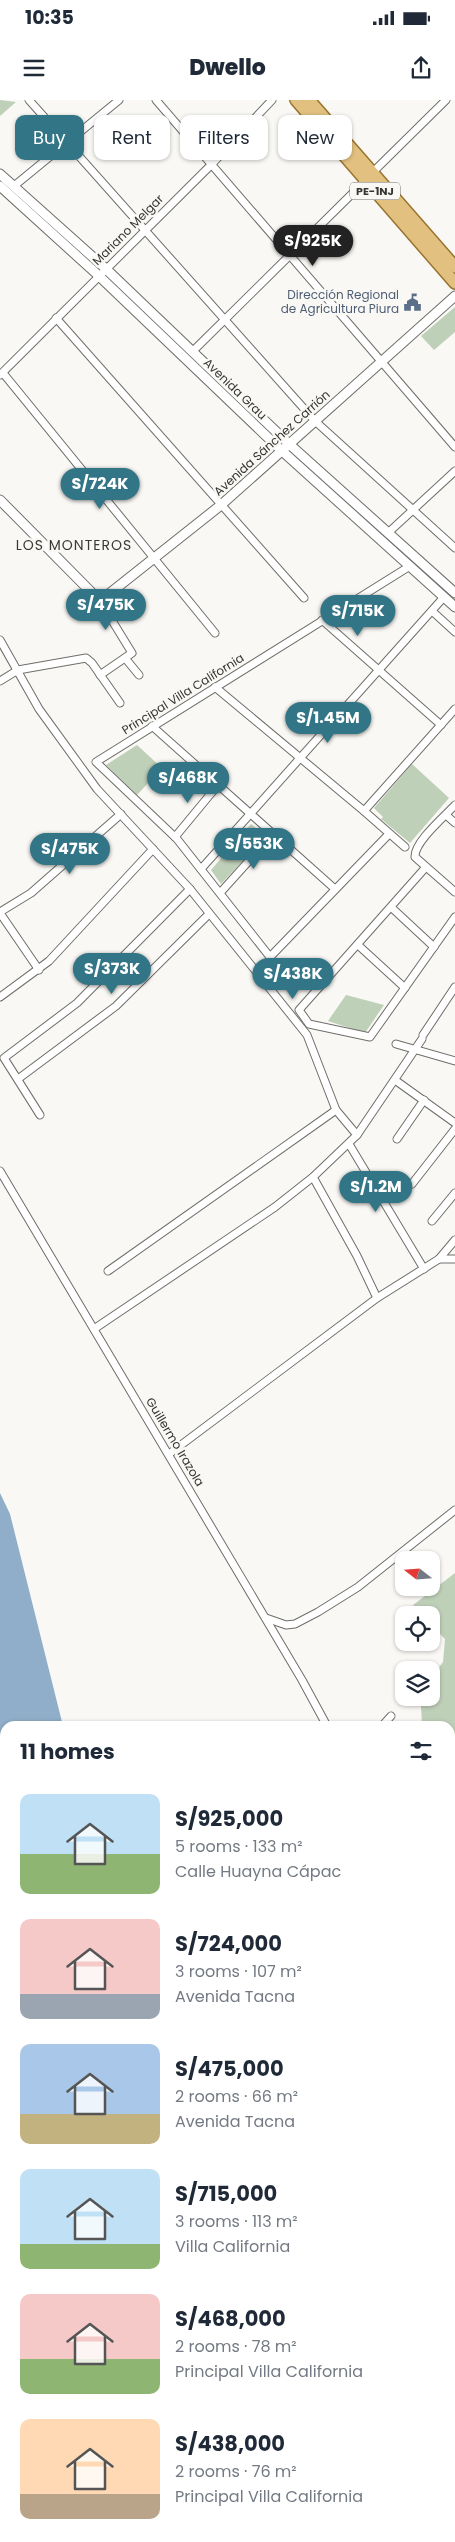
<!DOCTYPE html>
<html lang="en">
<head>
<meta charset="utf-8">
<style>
  body { margin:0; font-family:Poppins,sans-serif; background:#f2f2f3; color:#1f2937; height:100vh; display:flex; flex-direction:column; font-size:19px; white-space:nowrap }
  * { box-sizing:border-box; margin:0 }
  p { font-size:16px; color:#747a83 }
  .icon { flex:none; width:28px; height:28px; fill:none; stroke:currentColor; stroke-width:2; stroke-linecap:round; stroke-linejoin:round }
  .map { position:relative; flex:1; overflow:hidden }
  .sheet { position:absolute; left:0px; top:1621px; width:455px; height:821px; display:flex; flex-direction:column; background:#fff; border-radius:15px 15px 0 0; box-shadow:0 1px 4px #0004 }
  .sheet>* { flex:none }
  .guide { position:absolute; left:15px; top:15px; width:425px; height:45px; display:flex; gap:10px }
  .needle { width:32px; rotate:287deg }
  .controls { position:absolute; left:395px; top:1451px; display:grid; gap:10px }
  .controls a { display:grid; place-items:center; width:45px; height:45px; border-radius:10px; background:#fff; box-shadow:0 1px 4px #0004; font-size:25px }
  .price { position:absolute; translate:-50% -42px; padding:0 11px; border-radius:18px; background:#327586; color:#fff; font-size:16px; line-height:32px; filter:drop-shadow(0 1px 2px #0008) }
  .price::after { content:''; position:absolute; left:50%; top:30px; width:15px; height:11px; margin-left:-8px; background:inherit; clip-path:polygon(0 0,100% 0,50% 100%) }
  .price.on { background:#222; color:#fff }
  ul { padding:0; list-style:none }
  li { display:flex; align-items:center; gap:15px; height:125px; padding:0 20px }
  li span { display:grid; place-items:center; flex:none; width:140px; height:100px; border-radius:10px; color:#555 }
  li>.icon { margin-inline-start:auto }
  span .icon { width:60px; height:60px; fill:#fffc; stroke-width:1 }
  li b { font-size:21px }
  h2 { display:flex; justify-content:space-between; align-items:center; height:60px; padding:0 20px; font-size:21px }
  .pill { padding:0 18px; border-radius:10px; background:#fff; box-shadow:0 1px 4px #0004; font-size:18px; line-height:45px }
  .pill.on { background:#327586; color:#fff }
  .status { display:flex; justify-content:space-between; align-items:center; height:35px; padding:0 25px; background:#fff; direction:ltr }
  .status svg { height:14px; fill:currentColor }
  header { display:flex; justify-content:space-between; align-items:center; height:65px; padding:0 20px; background:#fff; font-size:22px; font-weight:800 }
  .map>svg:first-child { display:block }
</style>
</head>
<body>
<div class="status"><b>10:35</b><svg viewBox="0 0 49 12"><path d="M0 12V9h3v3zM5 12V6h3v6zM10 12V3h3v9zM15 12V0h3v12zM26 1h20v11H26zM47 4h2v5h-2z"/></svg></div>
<header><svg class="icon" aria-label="menu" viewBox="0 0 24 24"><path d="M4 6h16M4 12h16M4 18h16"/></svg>Dwello<svg class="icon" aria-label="share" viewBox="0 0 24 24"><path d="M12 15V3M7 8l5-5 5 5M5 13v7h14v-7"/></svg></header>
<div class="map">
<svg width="455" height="2442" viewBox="0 0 455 2442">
  <rect width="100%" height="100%" fill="#f9f8f4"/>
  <g fill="#bfd0b8">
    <path d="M0,0L16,2L0,16Z"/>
    <path d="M455,207V232L434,250L421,236Z"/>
    <path d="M137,645L162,668L137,695L106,665Z"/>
    <path d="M412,664L449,698L410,743L381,719L383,717L374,708Z"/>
    <path d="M251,724L266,736L221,784L211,770Z"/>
    <path d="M346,895L384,905L365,933L328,921Z"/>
    <path d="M455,1473V1815L450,1766V1626H422L421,1606L424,1598H431V1578L443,1562L445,1539L431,1525V1515H422L413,1505Z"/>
    <path d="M60,2438H412L413,2442H59Z"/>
  </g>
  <path fill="#90aec9" d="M0,1393L10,1414L63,1626H5V2438H16V2442H0Z"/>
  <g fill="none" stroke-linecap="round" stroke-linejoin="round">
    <defs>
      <g id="minor">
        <path d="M29,0L315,321L455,448"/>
        <path d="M156,0L455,347"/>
        <path d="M372,73L446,0"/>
        <path d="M14,86L119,0"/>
        <path d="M56,218L304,498"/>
        <path d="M193,251L366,80"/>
        <path d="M3,273L215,533"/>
        <path d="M0,275L211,65L272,0"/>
        <path d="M389,432L455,371"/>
        <path d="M100,501L132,553L100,575"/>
        <path d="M432,511L455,532"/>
        <path d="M322,520L441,625"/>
        <path d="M0,540L39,609L97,689L190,789L307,935L336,1010"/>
        <path d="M125,558L139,575"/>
        <path d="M0,581L18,570L86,558L92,563L120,603"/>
        <path d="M215,587L364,711"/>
        <path d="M152,626L335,789"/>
        <path d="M455,705C445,716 414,742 415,757L455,792"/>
        <path d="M446,715L455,723"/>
        <path d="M389,734L270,857L177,739L96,662L410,466"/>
        <path d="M175,737L218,685"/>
        <path d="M405,747L364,711L455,609"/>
        <path d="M426,767L299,910L309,924L370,937L455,817"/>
        <path d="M201,769L444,497"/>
        <path d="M220,793L273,734"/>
        <path d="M392,808L434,847"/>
        <path d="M0,812L31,793L121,714"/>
        <path d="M0,813L39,870"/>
        <path d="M358,845L405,888"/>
        <path d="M0,897L49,861L153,749"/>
        <path d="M423,935L455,887"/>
        <path d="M396,944L455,961"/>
        <path d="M18,979L116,906L209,814"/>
        <path d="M395,980L455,1023"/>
        <path d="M40,1015L4,958L77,903L190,789"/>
        <path d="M357,1035L422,939"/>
        <path d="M397,1039L424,1000"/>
        <path d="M349,1044L424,1169"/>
        <path d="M0,1071L302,1580L327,1626"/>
        <path d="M313,1077L357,1156L377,1198"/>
        <path d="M412,1084L455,1029"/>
        <path d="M432,1121L455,1093"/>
        <path d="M439,1159H455"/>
        <path d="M94,1229L275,1107L313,1077L357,1035L336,1010L108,1171"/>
        <path d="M169,1354L377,1198L439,1159L455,1140"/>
        <path d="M266,1518L286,1525L295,1524L318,1512L358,1487L455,1410"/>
        <path d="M382,1626L391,1616"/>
        <path d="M443,2438L444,2442"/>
      </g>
      <g id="tertiary">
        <path d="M0,74L105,168L288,343L455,493"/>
        <path d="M0,86L98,175L281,350L455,507"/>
        <path d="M0,400L100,501L221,405L455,196"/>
      </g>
      <g id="primary">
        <path d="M296,0L455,183"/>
        <path d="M309,0L455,167"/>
      </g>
    </defs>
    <use href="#minor" stroke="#6f6e6a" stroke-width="9"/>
    <use href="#tertiary" stroke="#6f6e6a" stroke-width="11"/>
    <use href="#primary" stroke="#98742e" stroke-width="14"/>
    <use href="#minor" stroke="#fff" stroke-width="7"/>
    <use href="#tertiary" stroke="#fff" stroke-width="9"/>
    <use href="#primary" stroke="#e2c080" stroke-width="11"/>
  </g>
  <defs>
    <symbol id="civic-bare" viewBox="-9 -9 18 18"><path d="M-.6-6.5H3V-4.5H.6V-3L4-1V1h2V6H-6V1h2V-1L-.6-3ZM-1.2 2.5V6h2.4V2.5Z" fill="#5c6f8a" stroke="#f9f8f4" stroke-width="2.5" paint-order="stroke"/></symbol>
  </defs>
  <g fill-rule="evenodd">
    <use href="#civic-bare" x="400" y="190" width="25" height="25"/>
  </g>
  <g text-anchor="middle" stroke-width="5" stroke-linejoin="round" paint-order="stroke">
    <rect fill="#f9f8f4" stroke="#70706d" stroke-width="1" x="350" y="82.5" width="50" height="17" rx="4"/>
    <g font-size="11" font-weight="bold" fill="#353533">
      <text x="375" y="95">PE-1NJ</text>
    </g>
    <g font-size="12" fill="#353533" stroke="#f9f8f4">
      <text transform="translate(128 130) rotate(-45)" y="4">Mariano Melgar</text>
      <text transform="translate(235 289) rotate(44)" y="4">Avenida Grau</text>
      <text transform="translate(272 343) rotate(-42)" y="4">Avenida Sánchez Carrión</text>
      <text transform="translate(183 594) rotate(-32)" y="4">Principal Villa California</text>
      <text transform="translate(175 1342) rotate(59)" y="4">Guillermo Irazola</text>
    </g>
    <g font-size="12" fill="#4e5e75" stroke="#f9f8f4" text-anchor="end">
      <text x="399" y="199">Dirección Regional<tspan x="399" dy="14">de Agricultura Piura</tspan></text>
    </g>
    <g font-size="14" letter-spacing="1" fill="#3a3935" stroke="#f9f8f4">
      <text x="74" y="450">LOS MONTEROS</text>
    </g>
  </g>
</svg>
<div class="controls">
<a><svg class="needle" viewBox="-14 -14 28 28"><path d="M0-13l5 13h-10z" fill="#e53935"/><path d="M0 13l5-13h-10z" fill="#747a83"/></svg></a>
<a><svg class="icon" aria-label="locate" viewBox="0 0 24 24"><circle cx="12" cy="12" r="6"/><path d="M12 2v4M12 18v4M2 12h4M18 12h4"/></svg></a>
<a><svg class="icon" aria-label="layers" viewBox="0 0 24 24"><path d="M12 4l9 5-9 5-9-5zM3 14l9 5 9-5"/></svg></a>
</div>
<b class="price on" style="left:313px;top:167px">S/925K</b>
<b class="price" style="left:100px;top:410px">S/724K</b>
<b class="price" style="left:106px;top:531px">S/475K</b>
<b class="price" style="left:358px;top:537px">S/715K</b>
<b class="price" style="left:328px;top:644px">S/1.45M</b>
<b class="price" style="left:188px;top:704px">S/468K</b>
<b class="price" style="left:254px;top:770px">S/553K</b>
<b class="price" style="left:70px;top:775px">S/475K</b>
<b class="price" style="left:112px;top:895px">S/373K</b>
<b class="price" style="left:293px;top:900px">S/438K</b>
<b class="price" style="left:376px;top:1113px">S/1.2M</b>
<div class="guide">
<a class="pill on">Buy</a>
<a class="pill">Rent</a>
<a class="pill">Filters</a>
<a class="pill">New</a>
</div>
<section class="sheet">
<h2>11 homes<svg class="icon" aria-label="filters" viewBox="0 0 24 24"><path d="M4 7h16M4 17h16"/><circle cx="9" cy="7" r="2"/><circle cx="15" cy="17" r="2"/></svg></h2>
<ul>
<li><span style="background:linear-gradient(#bfe0f5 60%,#8fb573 0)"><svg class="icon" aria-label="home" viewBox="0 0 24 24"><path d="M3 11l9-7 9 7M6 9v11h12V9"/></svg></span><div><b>S/925,000</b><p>5 rooms · 133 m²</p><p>Calle Huayna Cápac</p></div></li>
<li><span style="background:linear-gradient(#f6c9c9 75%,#9aa5b1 0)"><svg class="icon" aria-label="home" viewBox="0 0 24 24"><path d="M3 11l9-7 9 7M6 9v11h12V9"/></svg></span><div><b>S/724,000</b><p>3 rooms · 107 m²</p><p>Avenida Tacna</p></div></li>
<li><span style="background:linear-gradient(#a9c7e8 70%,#c2b280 0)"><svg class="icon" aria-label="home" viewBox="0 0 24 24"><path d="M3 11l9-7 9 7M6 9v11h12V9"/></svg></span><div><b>S/475,000</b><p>2 rooms · 66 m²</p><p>Avenida Tacna</p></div></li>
<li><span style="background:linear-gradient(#bfe0f5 75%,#8fb573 0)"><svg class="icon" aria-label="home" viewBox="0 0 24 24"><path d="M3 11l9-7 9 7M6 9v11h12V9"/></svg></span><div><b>S/715,000</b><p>3 rooms · 113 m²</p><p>Villa California</p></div></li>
<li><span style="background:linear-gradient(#f6c9c9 65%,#8fb573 0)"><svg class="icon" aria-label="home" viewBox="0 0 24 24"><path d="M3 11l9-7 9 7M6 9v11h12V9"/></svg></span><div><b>S/468,000</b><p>2 rooms · 78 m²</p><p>Principal Villa California</p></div></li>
<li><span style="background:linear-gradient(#ffd9b3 75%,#b9a48a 0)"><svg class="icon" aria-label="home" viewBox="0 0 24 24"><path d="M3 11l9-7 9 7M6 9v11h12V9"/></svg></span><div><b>S/438,000</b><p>2 rooms · 76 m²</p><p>Principal Villa California</p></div></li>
</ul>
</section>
</div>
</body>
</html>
